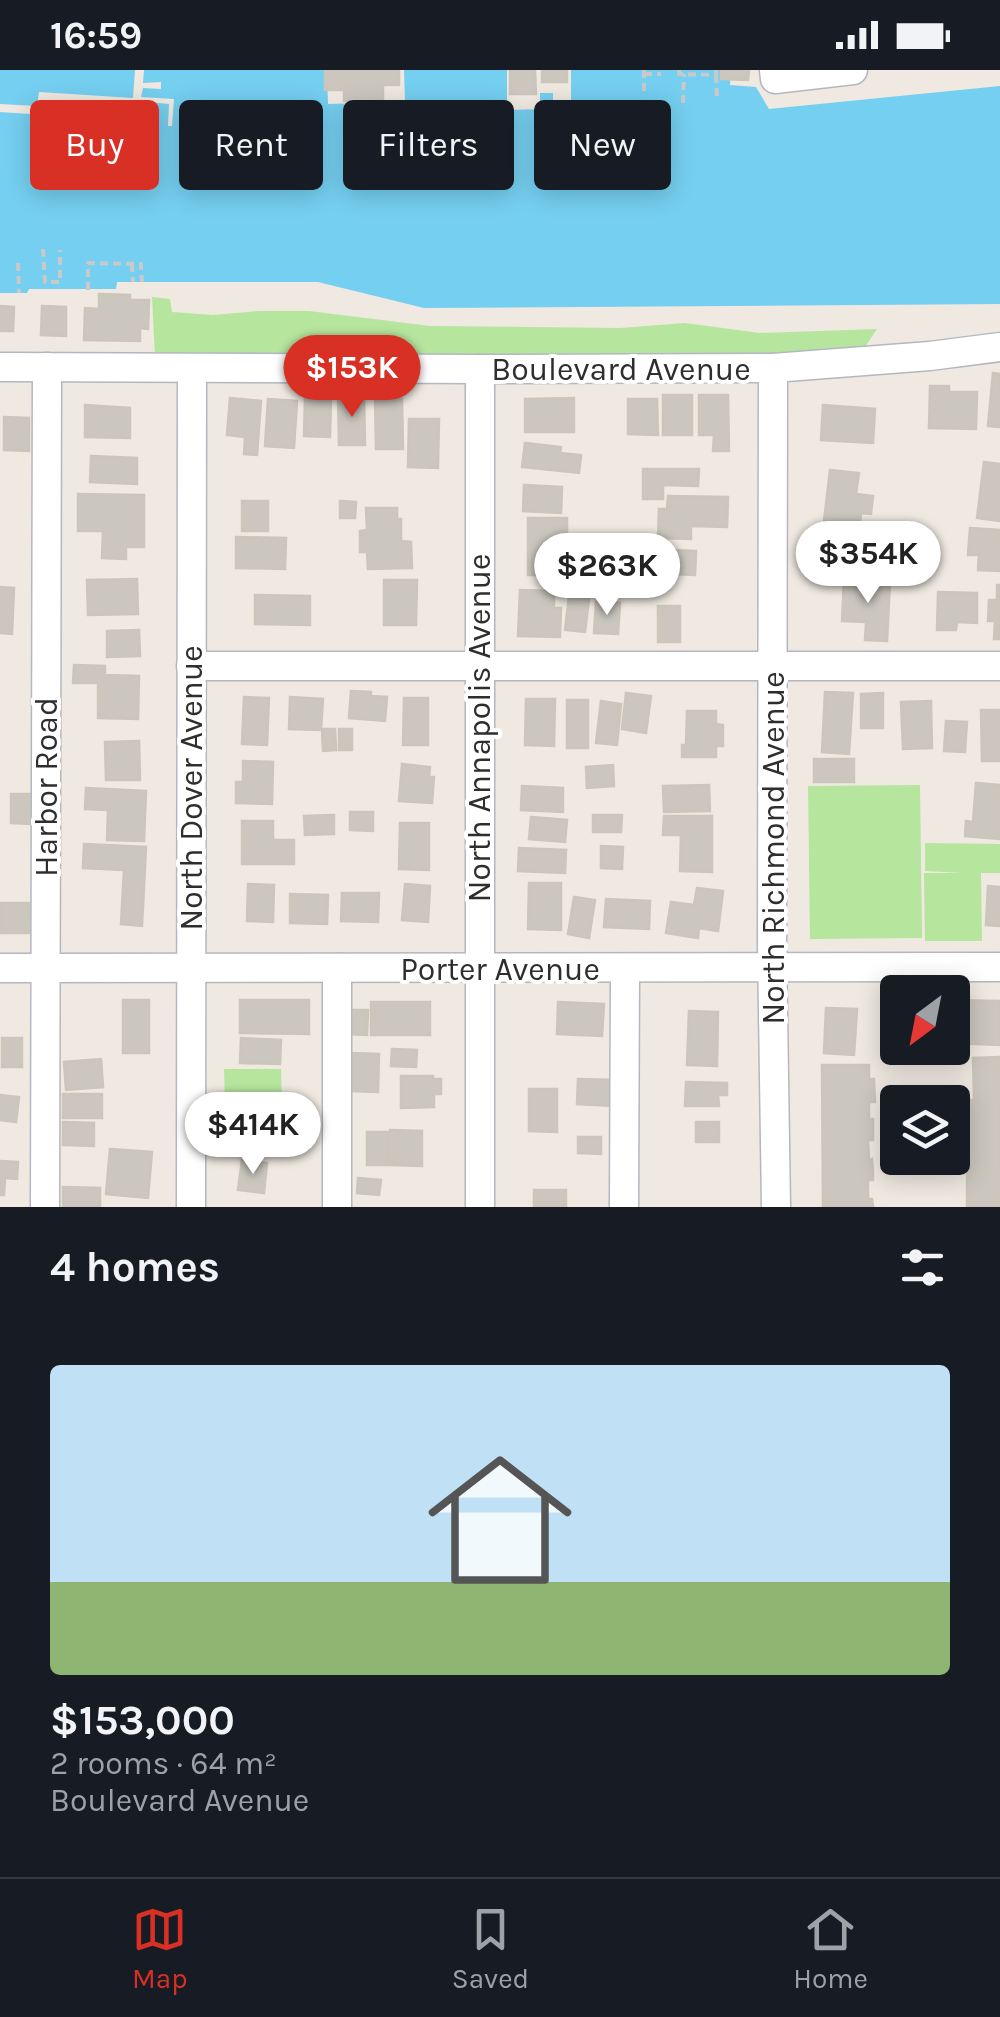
<!DOCTYPE html>
<html lang="en">
<head>
<meta charset="utf-8">
<style>
  body { margin:0; font-family:Karla,sans-serif; background:#20242c; color:#f1f3f6; height:100vh; display:flex; flex-direction:column; font-size:38px; white-space:nowrap }
  * { box-sizing:border-box; margin:0 }
  p { font-size:32px; color:#9ea1a6 }
  .icon { flex:none; width:55px; height:55px; fill:none; stroke:currentColor; stroke-width:2; stroke-linecap:round; stroke-linejoin:round }
  .map { position:relative; height:1137px; overflow:hidden }
  .side { display:flex; flex-direction:column; background:#171b24; flex:1 }
  .side>* { flex:none }
  .banner { position:absolute; left:30px; top:30px; width:940px; height:90px; display:flex; gap:20px }
  .needle { width:65px; rotate:212deg }
  .controls { position:absolute; left:880px; top:905px; display:grid; gap:20px }
  .controls a { display:grid; place-items:center; width:90px; height:90px; border-radius:10px; background:#171b24; box-shadow:0 5px 25px #0003; font-size:50px }
  .price { position:absolute; translate:-50% -85px; padding:0 22px; border-radius:35px; background:#fff; color:#222; font-size:32px; line-height:65px; filter:drop-shadow(0 2px 5px #0008) }
  .price::after { content:''; position:absolute; left:50%; top:60px; width:30px; height:22px; margin-left:-15px; background:inherit; clip-path:polygon(0 0,100% 0,50% 100%) }
  .price.on { background:#d93025; color:#fff }
  ul { padding:0; list-style:none }
  li { display:grid; align-content:center; gap:20px; height:530px; padding:0 50px }
  li+li { border-top:2px solid #363941 }
  li span { display:grid; place-items:center; height:310px; border-radius:10px; color:#555 }
  li>.icon { margin-inline-start:auto }
  span .icon { width:180px; height:180px; fill:#fffc; stroke-width:1 }
  li b { font-size:42px }
  h2 { display:flex; justify-content:space-between; align-items:center; height:120px; padding:0 50px; font-size:42px }
  .chip { padding:0 35px; border-radius:10px; background:#171b24; box-shadow:0 5px 25px #0003; font-size:35px; line-height:90px }
  .chip.on { background:#d93025; color:#fff }
  .status { display:flex; justify-content:space-between; align-items:center; height:70px; padding:0 50px; background:#171b24; direction:ltr }
  .status svg { height:28px; fill:currentColor }
  .tabs { display:flex; justify-content:space-around; align-items:center; height:140px; border-top:2px solid #363941; background:#171b24; font-size:28px; color:#9ea1a6 }
  .tabs a { display:grid; justify-items:center; gap:5px }
  .tabs .on { color:#d93025 }
  .map>svg:first-child { display:block }
</style>
</head>
<body>
<div class="status"><b>16:59</b><svg viewBox="0 0 49 12"><path d="M0 12V9h3v3zM5 12V6h3v6zM10 12V3h3v9zM15 12V0h3v12zM26 1h20v11H26zM47 4h2v5h-2z"/></svg></div>
<div class="map">
<svg width="1000" height="1137" viewBox="0 0 1000 1137">
  <rect width="100%" height="100%" fill="#efe9e1"/>
  <g fill="#b6e59e">
    <path d="M152,227L170,229L172,242L213,245L258,241H309L430,256L620,258L685,253L760,263L877,259L861,283L155,286Z"/>
    <path d="M920,715L922,868L810,869L808,716Z"/>
    <path d="M925,773L1000,774V803H981L982,871H925L924,803H963L925,801Z"/>
    <path d="M224,999H281L282,1032L225,1033Z"/>
  </g>
  <path fill="#75cff0" d="M0,0H327L328,34L405,32L404,0H731L730,15L756,17L769,39L1000,16V234L424,238L318,212H117L116,219H29L27,223H0Z"/>
  <g fill="#efe9e1">
    <path d="M135,0H144L143,13L161,12V19L143,18L141,27L174,29L172,56H168L169,34L148,32L147,43L141,44V34L47,31L44,45L0,42V34L37,36L39,22L133,28Z"/>
    <path d="M507,0H571V44H553V23H540V39L507,40Z"/>
  </g>
  <g fill="#cbc7bf" stroke="#cbc5ba" stroke-width="2.5">
    <path d="M325,0H399V15H383V31H344V20H325Z"/>
    <path d="M510,0H535L536,24H510Z"/>
    <rect x="542" y="0" width="25" height="12"/>
    <path d="M721,0H749L748,10L721,9Z"/>
    <path d="M99,224L130,225V230H149L148,259L140,258V271L84,270L85,238L99,239Z"/>
    <path d="M0,236L14,237L13,261H0Z"/>
    <path d="M42,236L66,237V266L41,265Z"/>
    <path d="M993,303L1000,304V357L988,356Z"/>
    <path d="M930,316H949V322H977L976,359L929,358Z"/>
    <path d="M338,325H364L365,375H339Z"/>
    <rect x="663" y="325" width="29" height="40"/>
    <path d="M699,325H728L729,381H713L714,365H699Z"/>
    <path d="M230,328L261,331L257,385L244,384L245,367L227,365Z"/>
    <path d="M305,328L331,329L330,367L304,366Z"/>
    <path d="M574,328V362H525V329Z"/>
    <path d="M268,329L297,331L294,378L265,376Z"/>
    <path d="M375,329H402L403,379H376Z"/>
    <path d="M628,329H657L658,365L628,364Z"/>
    <path d="M85,335L130,338V368L85,367Z"/>
    <path d="M823,335L875,339L873,373L821,370Z"/>
    <path d="M4,347L29,348V381L4,380Z"/>
    <path d="M409,349H439L438,398L408,397Z"/>
    <path d="M525,373L561,377L560,383L581,385L579,403L522,397Z"/>
    <path d="M91,386L137,388V414L90,412Z"/>
    <path d="M984,392L1000,394V451L977,448Z"/>
    <path d="M643,399H699L698,416L663,415V429H643Z"/>
    <path d="M830,400L859,403L856,424L873,426L871,444L861,443L858,472L822,468Z"/>
    <path d="M524,415L562,417L561,443L523,441Z"/>
    <path d="M78,424L144,425V477H126V489L102,488L103,461H78Z"/>
    <path d="M668,426L728,427L727,457L691,456V469L658,468L659,439H667Z"/>
    <rect x="242" y="431" width="26" height="30"/>
    <path d="M340,431L356,432L355,448H340Z"/>
    <path d="M366,438H397V449H401V471L411,472L412,498L368,499L367,482H360V461L367,460Z"/>
    <rect x="528" y="448" width="39" height="57"/>
    <path d="M970,458L1000,460V501L978,500L979,485H968Z"/>
    <path d="M236,467L286,468L285,499L236,498Z"/>
    <path d="M671,480L696,481L695,505L670,504Z"/>
    <path d="M137,509L138,544L88,545L87,510Z"/>
    <path d="M844,509L890,512L887,571L865,570L866,552L842,551Z"/>
    <path d="M384,510H417L416,555H384Z"/>
    <path d="M997,515H1000V569H994L995,551H988L989,530H997Z"/>
    <path d="M0,517L14,518L12,564L0,563Z"/>
    <path d="M520,520L554,521V538H561L560,567L518,566Z"/>
    <path d="M938,522L977,523V553L957,552L956,560H937Z"/>
    <path d="M255,525L310,526V555L255,554Z"/>
    <path d="M569,526L589,529L585,562L565,560Z"/>
    <path d="M596,532L620,533L618,564L594,563Z"/>
    <rect x="658" y="536" width="22" height="36"/>
    <path d="M139,560L140,586L107,587V561Z"/>
    <path d="M74,595L105,596V605L139,606L138,649L98,648V613H73Z"/>
    <path d="M351,621L371,622V626L387,627L385,651L349,648Z"/>
    <path d="M825,622L853,623L849,684L822,682Z"/>
    <path d="M626,623L651,626L646,663L622,659Z"/>
    <path d="M883,623V658H861V624Z"/>
    <path d="M244,627L269,628L267,675L242,674Z"/>
    <path d="M290,627L323,629L321,660L289,659Z"/>
    <path d="M404,628H428V675H403Z"/>
    <path d="M526,629H555L554,676L525,675Z"/>
    <rect x="567" y="630" width="21" height="48"/>
    <path d="M601,631L621,634L617,675L596,673Z"/>
    <path d="M931,631L932,678L903,679L901,632Z"/>
    <path d="M981,640H1000V691H982Z"/>
    <path d="M687,641H716V654L723,655V676H716V687H682V675H686Z"/>
    <path d="M946,651L967,652L965,682L944,681Z"/>
    <path d="M322,659H335L336,680L323,681Z"/>
    <rect x="339" y="659" width="13" height="21"/>
    <path d="M139,671L140,710H106L105,672Z"/>
    <rect x="814" y="689" width="40" height="23"/>
    <path d="M243,691L273,692L272,734L236,733V712H243Z"/>
    <path d="M402,694L430,697L429,707H434L432,733L399,731Z"/>
    <path d="M613,695L614,716L587,718L586,697Z"/>
    <path d="M976,713L1000,715V769L965,766L966,751L973,752Z"/>
    <path d="M709,715L710,741L664,742L663,716Z"/>
    <path d="M522,716L563,718V742L521,740Z"/>
    <path d="M86,718L146,721L144,771L107,770L108,740L85,739Z"/>
    <path d="M11,724H32V754L11,753Z"/>
    <path d="M350,742H373V761L350,760Z"/>
    <path d="M334,745V764L305,765L304,746Z"/>
    <path d="M593,745H622L621,762H593Z"/>
    <path d="M664,746H712V802L680,801L681,765H663Z"/>
    <path d="M531,747L567,750L565,772L529,769Z"/>
    <path d="M242,751H273V770H294V794H242Z"/>
    <path d="M400,753H429V800L399,799Z"/>
    <path d="M84,774L146,777L142,856L121,854L124,800L83,798Z"/>
    <path d="M601,776L623,777L622,799L601,798Z"/>
    <path d="M519,778L566,780L565,803L518,801Z"/>
    <path d="M529,813H561V860L528,859Z"/>
    <path d="M248,814L274,815L273,852L247,851Z"/>
    <path d="M405,814L430,816L428,852L402,850Z"/>
    <path d="M988,816L1000,817V856L986,855Z"/>
    <path d="M697,818L723,821L718,861L699,858L698,868L666,863L671,832L694,835Z"/>
    <path d="M342,823H379L378,852L341,851Z"/>
    <path d="M290,824L328,825L327,854L290,853Z"/>
    <path d="M574,827L595,830L589,868L568,864Z"/>
    <path d="M606,829L650,831L649,859L604,857Z"/>
    <rect x="1" y="833" width="28" height="30"/>
    <rect x="123" y="930" width="26" height="53"/>
    <path d="M240,930H309V964L240,963Z"/>
    <path d="M952,930L1000,931V975L952,973Z"/>
    <rect x="371" y="932" width="59" height="33"/>
    <path d="M558,932L604,934L602,966L557,964Z"/>
    <path d="M826,938L857,939L854,985L824,983Z"/>
    <path d="M345,940H368L367,965L344,964Z"/>
    <path d="M689,941L718,942L717,996L687,995Z"/>
    <rect x="2" y="968" width="20" height="29"/>
    <path d="M241,968L281,970L280,994L240,993Z"/>
    <path d="M392,979L417,980L416,997L391,996Z"/>
    <path d="M349,983L379,984L378,1022L348,1021Z"/>
    <path d="M1000,987V1137H967V1030H974L973,988Z"/>
    <path d="M101,989L103,1017L66,1020L64,992Z"/>
    <path d="M822,995H869V1009H874L875,1032H869V1049H873V1070H868L869,1090L872,1089L873,1102V1110H868V1129H872L873,1137H823Z"/>
    <path d="M401,1006H433V1009H441V1024H434V1037L401,1038Z"/>
    <path d="M578,1009L614,1010L613,1036L577,1034Z"/>
    <path d="M686,1012L727,1013V1025H718L719,1036H685Z"/>
    <path d="M529,1019H557V1062L529,1061Z"/>
    <rect x="63" y="1024" width="39" height="24"/>
    <path d="M0,1025L19,1027L16,1052L0,1050Z"/>
    <path d="M279,1036L280,1058H265L266,1072L239,1073L237,1038Z"/>
    <path d="M63,1052L94,1053V1076L63,1075Z"/>
    <rect x="696" y="1052" width="23" height="20"/>
    <path d="M390,1060L422,1061V1096L390,1095Z"/>
    <rect x="367" y="1062" width="21" height="33"/>
    <path d="M578,1067H601V1084L578,1083Z"/>
    <path d="M110,1079L152,1082L148,1128L106,1124Z"/>
    <path d="M242,1090L267,1093L264,1123L238,1120Z"/>
    <path d="M0,1091L18,1092L17,1109L5,1108L4,1125H0Z"/>
    <path d="M358,1108L381,1110L379,1125L357,1123Z"/>
    <path d="M63,1117L100,1118V1137H63Z"/>
    <rect x="534" y="1120" width="32" height="17"/>
  </g>
  <g fill="none" stroke-linecap="round" stroke-linejoin="round">
    <defs>
      <g id="minor">
        <path d="M774,0L775,9L853,0"/>
        <path d="M0,297L480,299L773,298L930,286L1000,277"/>
        <path d="M773,298L772,876L776,1137"/>
        <path d="M480,299V1137"/>
        <path d="M191,596H1000"/>
        <path d="M0,898L1000,897"/>
        <path d="M45,1137L47,297"/>
        <path d="M191,1137L192,299"/>
        <path d="M337,1137V898"/>
        <path d="M624,1137L625,899"/>
      </g>
    </defs>
    <use href="#minor" stroke="#b4b7c1" stroke-width="31"/>
    <g stroke="#c9c9c9" stroke-width="4" stroke-dasharray="8 5" stroke-linecap="butt">
      <path d="M644,0V25"/>
      <path d="M679,0V4L716,5V0"/>
      <path d="M644,4H661"/>
      <path d="M716,5L717,26"/>
      <path d="M683,33L684,4"/>
      <path d="M344,39L408,40"/>
      <path d="M43,179L45,212H60V180"/>
      <path d="M18,193L19,223"/>
      <path d="M132,194L133,212"/>
      <path d="M88,220V193L141,194L142,212"/>
    </g>
    <use href="#minor" stroke="#fff" stroke-width="28"/>
  </g>
  <g text-anchor="middle" stroke-width="8" stroke-linejoin="round" paint-order="stroke">
    <g font-size="32" fill="#2e2e2e" stroke="#fff">
      <text x="621" y="310">Boulevard Avenue</text>
      <text transform="translate(479 658) rotate(-90)" y="11">North Annapolis Avenue</text>
      <text transform="translate(46 717) rotate(-90)" y="11">Harbor Road</text>
      <text transform="translate(191 718) rotate(-90)" y="11">North Dover Avenue</text>
      <text transform="translate(773 778) rotate(-90)" y="11">North Richmond Avenue</text>
      <text x="500" y="910">Porter Avenue</text>
    </g>
  </g>
</svg>
<div class="controls">
<a><svg class="needle" viewBox="-14 -14 28 28"><path d="M0-13l5 13h-10z" fill="#e53935"/><path d="M0 13l5-13h-10z" fill="#9ea1a6"/></svg></a>
<a><svg class="icon" aria-label="layers" viewBox="0 0 24 24"><path d="M12 4l9 5-9 5-9-5zM3 14l9 5 9-5"/></svg></a>
</div>
<b class="price on" style="left:352px;top:350px">$153K</b>
<b class="price" style="left:868px;top:536px">$354K</b>
<b class="price" style="left:607px;top:548px">$263K</b>
<b class="price" style="left:253px;top:1107px">$414K</b>
<div class="banner">
<a class="chip on">Buy</a>
<a class="chip">Rent</a>
<a class="chip">Filters</a>
<a class="chip">New</a>
</div>
</div>
<section class="side">
<h2>4 homes<svg class="icon" aria-label="filters" viewBox="0 0 24 24"><path d="M4 7h16M4 17h16"/><circle cx="9" cy="7" r="2"/><circle cx="15" cy="17" r="2"/></svg></h2>
<ul>
<li><span style="background:linear-gradient(#bfe0f5 70%,#8fb573 0)"><svg class="icon" aria-label="home" viewBox="0 0 24 24"><path d="M3 11l9-7 9 7M6 9v11h12V9"/></svg></span><div><b>$153,000</b><p>2 rooms · 64 m²</p><p>Boulevard Avenue</p></div></li>
</ul>
</section>
<nav class="tabs">
<a class="on"><svg class="icon" aria-label="map" viewBox="0 0 24 24"><path d="M3 6l6-2 6 2 6-2v14l-6 2-6-2-6 2zM9 4v14M15 6v14"/></svg>Map</a>
<a><svg class="icon" aria-label="saved" viewBox="0 0 24 24"><path d="M7 4h10v16l-5-4-5 4z"/></svg>Saved</a>
<a><svg class="icon" aria-label="home" viewBox="0 0 24 24"><path d="M3 11l9-7 9 7M6 9v11h12V9"/></svg>Home</a>
</nav>
</body>
</html>
